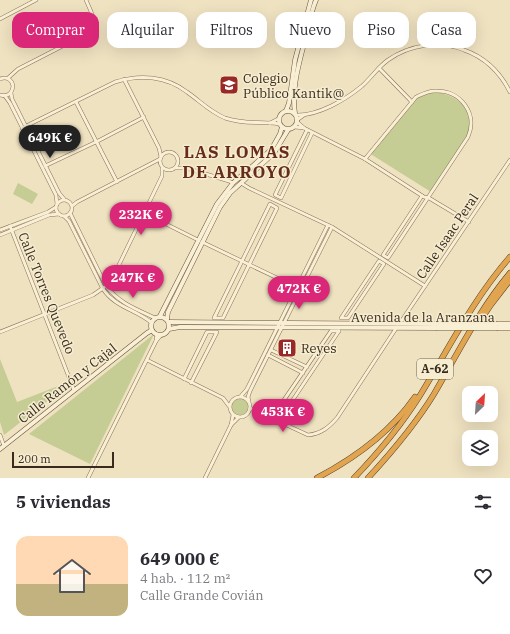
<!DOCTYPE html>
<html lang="es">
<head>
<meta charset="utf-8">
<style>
  body { margin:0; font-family:"IBM Plex Serif",serif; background:#f2f2f3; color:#2b2b33; height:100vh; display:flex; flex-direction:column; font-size:15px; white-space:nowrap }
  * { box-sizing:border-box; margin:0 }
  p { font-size:13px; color:#7c7c81 }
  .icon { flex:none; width:22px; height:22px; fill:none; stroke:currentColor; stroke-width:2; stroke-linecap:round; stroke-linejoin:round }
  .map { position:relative; height:478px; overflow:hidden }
  .details { display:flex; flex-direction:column; background:#fff; flex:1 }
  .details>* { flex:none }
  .hud { position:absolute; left:12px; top:12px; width:486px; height:36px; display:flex; gap:8px }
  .needle { width:26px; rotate:25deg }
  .tools { position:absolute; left:462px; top:386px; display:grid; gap:8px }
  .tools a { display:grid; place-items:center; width:36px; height:36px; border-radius:8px; background:#fff; box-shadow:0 4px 16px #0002; font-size:20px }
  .scale { position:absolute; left:12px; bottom:10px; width:102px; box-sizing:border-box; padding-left:4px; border:2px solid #382b1d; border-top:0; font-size:11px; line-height:14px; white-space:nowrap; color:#382b1d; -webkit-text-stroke:3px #f6ecd0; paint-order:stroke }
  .price { position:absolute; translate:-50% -34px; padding:0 9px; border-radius:14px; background:#db2777; color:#fff; font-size:13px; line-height:26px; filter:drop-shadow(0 1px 2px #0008) }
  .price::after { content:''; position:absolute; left:50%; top:24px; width:12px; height:9px; margin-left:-6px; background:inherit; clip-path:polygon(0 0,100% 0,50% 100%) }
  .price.on { background:#222; color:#fff }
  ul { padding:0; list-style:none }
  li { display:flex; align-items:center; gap:12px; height:100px; padding:0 16px }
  li span { display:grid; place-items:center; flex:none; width:112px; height:80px; border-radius:12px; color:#555 }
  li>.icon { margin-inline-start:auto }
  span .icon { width:48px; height:48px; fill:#fffc; stroke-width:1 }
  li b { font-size:17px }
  h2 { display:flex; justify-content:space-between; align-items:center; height:48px; padding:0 16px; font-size:17px }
  .pill { padding:0 14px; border-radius:12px; background:#fff; box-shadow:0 4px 16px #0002; font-size:14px; line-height:36px }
  .pill.on { background:#db2777; color:#fff }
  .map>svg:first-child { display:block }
</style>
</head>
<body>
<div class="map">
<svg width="510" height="478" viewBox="0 0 510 478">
  <rect width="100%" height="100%" fill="#efe2c1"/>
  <g fill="#c5cd94">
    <path d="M436,92C458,96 476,109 468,134L431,192L369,153L417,98L426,93Z"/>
    <path d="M18,183L38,194L32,204L13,194Z"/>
    <path d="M154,334L90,464L29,434Z"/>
    <path d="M0,359L17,402L66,383L67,386L4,435L0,422Z"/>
    <circle cx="240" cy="407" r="8"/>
  </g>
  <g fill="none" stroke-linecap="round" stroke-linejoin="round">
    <defs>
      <g id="street">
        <path d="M0,19L36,0"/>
        <path d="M379,68L412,102"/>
        <path d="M8,78L18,69L92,31C97,20 90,10 86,0"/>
        <path d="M0,79C7,76 12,80 13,86C12,94 7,97 0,95"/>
        <path d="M124,79L159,148L161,157"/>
        <path d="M11,93L12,99L59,193L64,199"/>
        <path d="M5,96L10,103L56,195L57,204"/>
        <path d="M76,102L117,182"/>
        <path d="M296,115C318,116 345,100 362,86C371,78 378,67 388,60C409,45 439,40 464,50C484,57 500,72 510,92"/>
        <path d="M297,120L304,115"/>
        <path d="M297,122L304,128"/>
        <path d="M270,123L278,119"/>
        <path d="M295,127L304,128L365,159L424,197L429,198L469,222"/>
        <path d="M22,128L115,82C140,74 166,76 187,92C200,101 210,112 225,118C245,125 260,121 279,124"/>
        <path d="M307,130L275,195L281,198L312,133"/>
        <circle cx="169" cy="161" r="9"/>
        <path d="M365,159L416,97C422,94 429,90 437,91C461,91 478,114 468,137L388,258L383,255L422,196"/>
        <path d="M45,166L96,142L144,117"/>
        <path d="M176,168H186L229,181L233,183"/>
        <path d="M241,183L249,188L332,227L425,286"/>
        <circle cx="64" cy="208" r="8"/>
        <path d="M270,204L277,208L223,318H214Z"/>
        <path d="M72,206L77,202L160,159"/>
        <path d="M70,213L106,286C119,303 136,309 155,318"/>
        <path d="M144,213L198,240"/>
        <path d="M64,216L69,221L103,289C116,308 135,309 152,323"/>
        <path d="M10,226L74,390"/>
        <path d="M0,230L48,212L56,207"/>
        <path d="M0,235L49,215L59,214"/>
        <path d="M202,242L298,288"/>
        <path d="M379,261L384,264L348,318H341Z"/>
        <path d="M400,323L510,160"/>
        <path d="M0,332L93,295L106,286L115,273L162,176V168"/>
        <path d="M156,341L157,334"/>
        <path d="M271,350L307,367"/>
        <path d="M268,355L303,373"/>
        <path d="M147,360L223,398L229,406"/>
        <path d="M184,379L207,332H217L191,383"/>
        <path d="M241,396L247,389L328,225"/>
        <circle cx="240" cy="407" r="10"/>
        <path d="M249,401L248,397L250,391L332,227"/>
        <path d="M250,408L308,435C321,434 329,427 337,418L397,327"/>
        <path d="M271,419L331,331H339"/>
        <path d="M278,422L339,331"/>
        <path d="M231,425L239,417"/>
        <path d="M0,435L4,446"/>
        <path d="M88,478L156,341L161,335"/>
        <path d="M205,478L231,425L233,415"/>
      </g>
      <g id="secondary">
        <circle cx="288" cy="120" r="9"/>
        <path d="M286,111L289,103L295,60L311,0"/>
        <path d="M295,113C291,88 300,60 306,36C309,24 311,12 316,0"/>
        <path d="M160,316L217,204L233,183L271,150L280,134L282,127"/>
        <circle cx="160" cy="326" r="9"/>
        <path d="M167,319L168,312L220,207L230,193L274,153L288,130"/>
        <path d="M169,322L437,324"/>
        <path d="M497,324H510"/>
        <path d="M498,328H510"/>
        <path d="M169,329L180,327L436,328"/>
        <path d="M0,449L147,333L152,330"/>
      </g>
      <g id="highway">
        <path d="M476,327L490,306L510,280"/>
        <path d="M317,478C355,458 390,433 415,397"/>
        <path d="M354,478C378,453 400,427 419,397C449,348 472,301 510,257"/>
        <path d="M368,478C392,452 415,425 434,394C458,353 479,310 510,273"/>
      </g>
    </defs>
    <use href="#street" stroke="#897358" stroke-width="4"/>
    <use href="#secondary" stroke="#6a543b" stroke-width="5"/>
    <use href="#highway" stroke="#56412c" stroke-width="6"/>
    <use href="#street" stroke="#f9efd4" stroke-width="3"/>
    <use href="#secondary" stroke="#f9efd4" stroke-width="4"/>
    <use href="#highway" stroke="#e1a44f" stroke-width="5"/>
    <defs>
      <g id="secondary-bridge">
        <path d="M437,324H497"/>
        <path d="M436,328H498"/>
      </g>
    </defs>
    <use href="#secondary-bridge" stroke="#6a543b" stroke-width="5" stroke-linecap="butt"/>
    <use href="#secondary-bridge" stroke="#f9efd4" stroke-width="4"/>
  </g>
  <defs>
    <symbol id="school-square" viewBox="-11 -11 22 22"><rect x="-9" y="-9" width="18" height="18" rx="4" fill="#992927" stroke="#f6ecd0"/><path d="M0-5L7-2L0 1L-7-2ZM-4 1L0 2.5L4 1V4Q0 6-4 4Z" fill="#fff"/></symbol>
    <symbol id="building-square" viewBox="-11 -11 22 22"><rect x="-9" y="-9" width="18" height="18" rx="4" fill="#992927" stroke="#f6ecd0"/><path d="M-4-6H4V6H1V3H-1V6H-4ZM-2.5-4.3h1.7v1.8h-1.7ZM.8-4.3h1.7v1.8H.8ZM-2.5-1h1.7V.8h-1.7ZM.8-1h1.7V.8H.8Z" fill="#fff"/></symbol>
  </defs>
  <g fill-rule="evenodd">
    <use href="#school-square" x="218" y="74" width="22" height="22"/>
    <use href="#building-square" x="276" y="337" width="22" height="22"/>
  </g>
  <g text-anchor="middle" stroke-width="3" stroke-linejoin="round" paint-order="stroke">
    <rect fill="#f6ecd0" stroke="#716553" stroke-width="1" x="417" y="359" width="36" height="20" rx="3"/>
    <g font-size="12" font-weight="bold" fill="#382b1d">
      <text x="435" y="373">A-62</text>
    </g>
    <g font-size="13" fill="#382b1d" stroke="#f6ecd0" text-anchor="start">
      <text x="243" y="83">Colegio<tspan x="243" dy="15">Público Kantik@</tspan></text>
      <text x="301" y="353">Reyes</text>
    </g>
    <g font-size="13" fill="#382b1d" stroke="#f6ecd0">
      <text transform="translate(447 236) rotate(-56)" y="5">Calle Isaac Peral</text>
      <text transform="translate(47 293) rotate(68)" y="5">Calle Torres Quevedo</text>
      <text x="423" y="322">Avenida de la Aranzana</text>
      <text transform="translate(67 383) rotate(-38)" y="5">Calle Ramón y Cajal</text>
    </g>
    <g font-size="17" font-weight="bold" letter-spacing="1" fill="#662c1b" stroke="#f6ecd0">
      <text x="237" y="158">LAS LOMAS<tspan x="237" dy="20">DE ARROYO</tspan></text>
    </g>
  </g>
</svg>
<div class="tools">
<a><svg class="needle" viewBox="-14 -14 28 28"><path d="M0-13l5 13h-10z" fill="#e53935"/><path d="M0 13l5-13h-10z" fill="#7c7c81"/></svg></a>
<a><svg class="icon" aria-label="layers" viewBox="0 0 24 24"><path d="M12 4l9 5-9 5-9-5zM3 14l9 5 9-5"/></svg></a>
</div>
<div class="scale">200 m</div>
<b class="price on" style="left:50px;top:159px">649K €</b>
<b class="price" style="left:141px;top:236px">232K €</b>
<b class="price" style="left:133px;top:299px">247K €</b>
<b class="price" style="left:299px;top:310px">472K €</b>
<b class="price" style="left:283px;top:433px">453K €</b>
<div class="hud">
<a class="pill on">Comprar</a>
<a class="pill">Alquilar</a>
<a class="pill">Filtros</a>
<a class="pill">Nuevo</a>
<a class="pill">Piso</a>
<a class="pill">Casa</a>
</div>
</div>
<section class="details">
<h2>5 viviendas<svg class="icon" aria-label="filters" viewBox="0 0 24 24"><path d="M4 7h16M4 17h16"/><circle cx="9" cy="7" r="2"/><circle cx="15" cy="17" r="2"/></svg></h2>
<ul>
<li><span style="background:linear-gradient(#ffd9b3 60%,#c2b280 0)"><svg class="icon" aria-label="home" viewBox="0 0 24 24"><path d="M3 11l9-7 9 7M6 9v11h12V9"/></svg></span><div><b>649 000 €</b><p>4 hab. · 112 m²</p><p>Calle Grande Covián</p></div><svg class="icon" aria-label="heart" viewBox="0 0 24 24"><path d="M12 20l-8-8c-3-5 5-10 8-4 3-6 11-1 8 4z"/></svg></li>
</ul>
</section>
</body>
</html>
